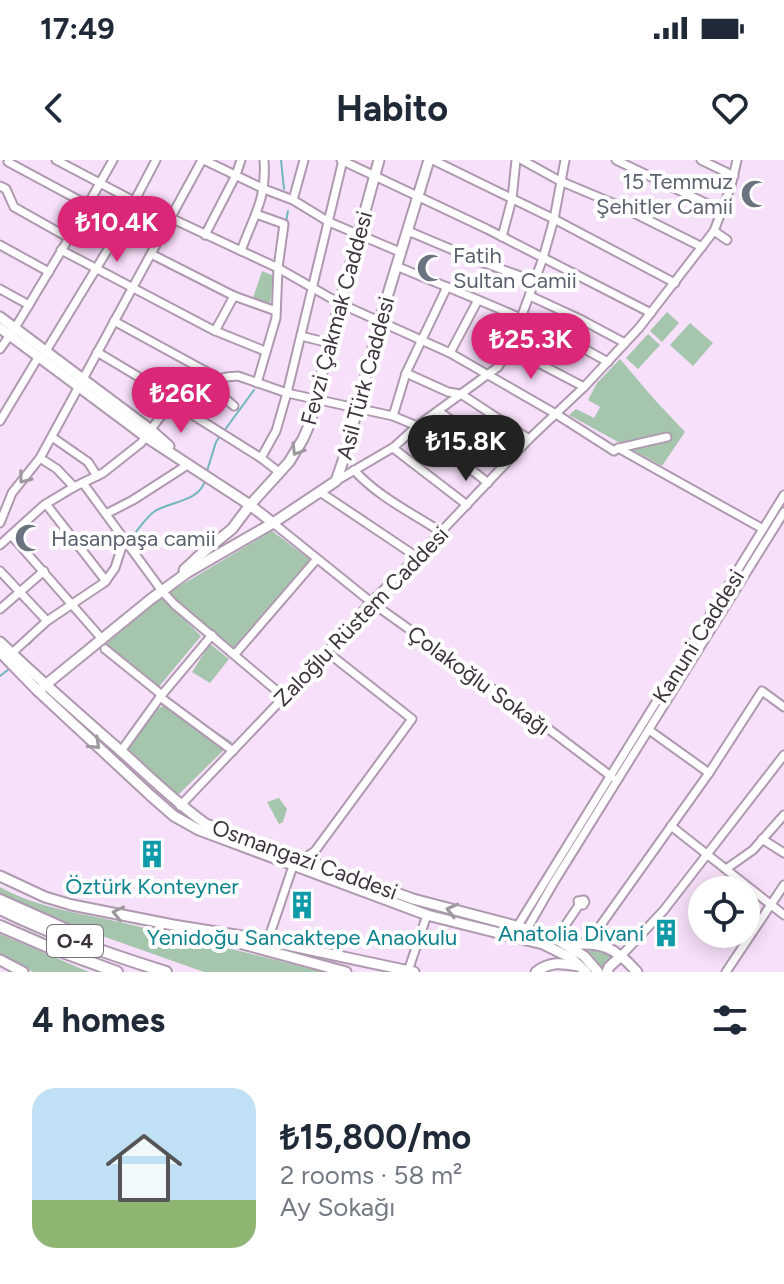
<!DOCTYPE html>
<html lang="en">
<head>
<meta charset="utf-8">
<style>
  body { margin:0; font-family:Figtree,sans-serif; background:#f2f2f3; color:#1f2937; height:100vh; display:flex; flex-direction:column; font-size:30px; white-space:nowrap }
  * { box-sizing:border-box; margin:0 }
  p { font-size:26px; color:#747a83 }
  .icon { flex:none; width:44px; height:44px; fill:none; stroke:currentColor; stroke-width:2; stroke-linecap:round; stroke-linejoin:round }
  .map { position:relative; height:812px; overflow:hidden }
  .drawer { display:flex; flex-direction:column; background:#fff; flex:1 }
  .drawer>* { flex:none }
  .buttons { position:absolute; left:688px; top:716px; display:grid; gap:16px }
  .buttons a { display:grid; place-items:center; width:72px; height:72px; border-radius:50%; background:#fff; box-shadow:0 4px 20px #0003; font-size:40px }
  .price { position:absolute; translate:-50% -68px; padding:0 18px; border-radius:28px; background:#db2777; color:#fff; font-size:26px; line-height:52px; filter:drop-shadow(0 2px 4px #0008) }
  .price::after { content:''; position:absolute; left:50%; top:48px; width:24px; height:18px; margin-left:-12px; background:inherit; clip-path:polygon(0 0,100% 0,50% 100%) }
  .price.current { background:#222; color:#fff }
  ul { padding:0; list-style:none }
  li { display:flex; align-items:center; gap:24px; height:200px; padding:0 32px }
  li+li { border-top:2px solid #e0e1e3 }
  li span { display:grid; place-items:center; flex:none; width:224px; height:160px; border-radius:24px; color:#555 }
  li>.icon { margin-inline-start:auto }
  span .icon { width:96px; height:96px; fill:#fffc; stroke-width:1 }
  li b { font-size:34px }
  h2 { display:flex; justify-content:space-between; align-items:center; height:96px; padding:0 32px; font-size:34px }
  .status { display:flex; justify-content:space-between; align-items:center; height:56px; padding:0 40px; background:#fff; direction:ltr }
  .status svg { height:22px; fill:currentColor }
  header { display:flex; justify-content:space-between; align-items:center; height:104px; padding:0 32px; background:#fff; font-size:36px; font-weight:700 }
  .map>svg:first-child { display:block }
</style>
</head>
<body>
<div class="status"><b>17:49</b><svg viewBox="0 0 49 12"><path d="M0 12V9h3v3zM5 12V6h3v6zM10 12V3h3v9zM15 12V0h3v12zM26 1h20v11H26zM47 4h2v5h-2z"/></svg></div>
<header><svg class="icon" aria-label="back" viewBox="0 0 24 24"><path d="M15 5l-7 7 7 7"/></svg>Habito<svg class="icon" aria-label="heart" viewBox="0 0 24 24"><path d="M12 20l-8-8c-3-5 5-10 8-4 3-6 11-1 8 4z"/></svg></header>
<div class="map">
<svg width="784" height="812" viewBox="0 0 784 812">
  <rect width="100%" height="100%" fill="#f7e0f9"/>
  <g fill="#a6c5ad">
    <path d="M262,111L274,116L270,144L253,138Z"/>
    <path d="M667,152L679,163L662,182L650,171Z"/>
    <path d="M690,163L713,183L693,206L670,185Z"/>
    <path d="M648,174L660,185L638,209L626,198Z"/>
    <path d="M620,199L654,239L685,272L662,306L569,255L576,249L594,258L600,247L588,240L597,223Z"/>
    <path d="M272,371L312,401L234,489L168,433Z"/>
    <path d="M162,437L201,476L157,529L106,484Z"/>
    <path d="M210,484L229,499L210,523L192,512Z"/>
    <path d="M171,542L232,582L178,635L125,590L155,550Z"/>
    <path d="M279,638L287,649L283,662L279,664L267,642Z"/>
    <path d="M0,727C40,749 81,753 124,763C191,779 257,795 324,812H204L60,761L0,733Z"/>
    <path d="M0,774L89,812H33L0,794Z"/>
    <path d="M584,790L595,791L613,795L603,811Z"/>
  </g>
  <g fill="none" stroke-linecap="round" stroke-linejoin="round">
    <g stroke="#6fb7bd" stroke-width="2">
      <path d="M281,0L284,29"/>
      <path d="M286,62L288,51"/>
      <path d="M273,181L280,159"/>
      <path d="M224,271L254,230"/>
      <path d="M207,311L216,282L220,276"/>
      <path d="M129,382C136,372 145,358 155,351C172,341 198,342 205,321"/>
      <path d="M29,484L34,478"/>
      <path d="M0,516L9,509"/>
    </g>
    <defs>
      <g id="minor">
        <path d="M56,0L134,41L278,108L341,144L450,193L556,254L614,291L618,288L763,369"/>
        <path d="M204,0L264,29L293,40L329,62L400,92"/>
        <path d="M341,0L487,69L651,153"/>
        <path d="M433,0L554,59L675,123"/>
        <path d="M522,0L560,21L622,47L702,87"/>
        <path d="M616,0L722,51"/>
        <path d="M701,0L734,16"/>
        <path d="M8,2L88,45"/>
        <path d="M0,26L6,29L14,47L69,78"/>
        <path d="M293,40L304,0"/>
        <path d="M256,54L284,64L278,108L276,158L257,223"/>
        <path d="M408,71L479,101L534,121"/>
        <path d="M714,71L727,80"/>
        <path d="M205,75L236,15L241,0"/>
        <path d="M502,77L512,39L516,0"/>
        <path d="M0,85L49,112"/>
        <path d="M61,90L213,170L265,191"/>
        <path d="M241,91C253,56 267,40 264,0"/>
        <path d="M151,94L234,136L276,151"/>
        <path d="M396,106C468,136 540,163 608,202"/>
        <path d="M0,129L29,145"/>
        <path d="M530,136L582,160L625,183"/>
        <path d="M114,161L220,219"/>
        <path d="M215,171L234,136"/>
        <path d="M301,176L329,183"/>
        <path d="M510,188L584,227"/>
        <path d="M0,189L15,168L69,78L113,0"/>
        <path d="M46,191L116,76L156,0"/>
        <path d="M97,192L174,238"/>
        <path d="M450,193L478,140"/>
        <path d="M406,213L448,232L461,234L529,279"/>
        <path d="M206,223L234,246"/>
        <path d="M174,238L206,223L226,217L238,216L287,233L393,256L417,266L488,323"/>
        <path d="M172,242L261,298L279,312"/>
        <path d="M438,251L509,300"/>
        <path d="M393,256L406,213L447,127"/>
        <path d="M0,261L39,196"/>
        <path d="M52,277L88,302L97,316"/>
        <path d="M393,288L467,345"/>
        <path d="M619,288L667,277"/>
        <path d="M40,298L57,309L74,327"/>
        <path d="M261,298L276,271L287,233L343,0"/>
        <path d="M354,310C377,336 412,353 441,372"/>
        <path d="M336,321L394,287L417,266L498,207L510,188L543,98L554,59L565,0"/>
        <path d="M83,323L162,431L174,444L284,537"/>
        <path d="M320,332L417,397"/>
        <path d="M46,344L106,421"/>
        <path d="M106,354L133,340L189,304"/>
        <path d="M0,363L12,333L40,298L202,0"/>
        <path d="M273,363L371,442L542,564L612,617"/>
        <path d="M11,375L102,479"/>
        <path d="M0,385L44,345L74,327L103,313L141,283L174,238"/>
        <path d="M0,411L47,461"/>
        <path d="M0,449L44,411"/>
        <path d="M105,489L162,535"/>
        <path d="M12,493L47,461L105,422L115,408L124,380"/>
        <path d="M235,494L316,400"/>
        <path d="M160,537L212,475"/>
        <path d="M649,570L709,613"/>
        <path d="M121,591L160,537L233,591"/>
        <path d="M180,646L327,492L371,442L417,397L529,279L584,227L639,168L714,71L731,26L737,0"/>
        <path d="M671,666L784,755"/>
        <path d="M762,679L784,693"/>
        <path d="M726,709L753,690L784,655"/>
        <path d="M517,767L784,335"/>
        <path d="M527,769L554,722L784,352"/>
        <path d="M556,779L579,745H583L585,742L584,740L578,741L579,745"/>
        <path d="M268,780L293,706L315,691L412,559L327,492"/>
        <path d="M588,783L709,613L762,531L784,547"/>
        <path d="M621,796L664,750L784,595"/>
        <path d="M408,811L427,755"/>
        <path d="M726,812L784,725"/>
      </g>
      <g id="major">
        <path d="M0,157L151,270L169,286"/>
        <path d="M0,168L146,277L250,345L273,363"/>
        <path d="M184,410L201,394L232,369L250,345L289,302L303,279L310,263L329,183L379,0"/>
        <path d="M0,482C39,520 80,555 121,591C149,616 175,642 206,664L413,739L527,769L556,779L584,796L598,812"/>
        <path d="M0,492L38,531L150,635L174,656L199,670L427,755L543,784L571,798L586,812"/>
        <path d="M38,531L151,439L188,412L273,363L336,321L346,292L380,160L429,0"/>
        <path d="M0,716L45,737L72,745L173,765L254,778L414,812"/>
        <path d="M206,774L346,812"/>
        <path d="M568,785C601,781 615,787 637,812"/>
        <path d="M0,800L23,812"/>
        <path d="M536,812C550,801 562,803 578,806"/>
        <path d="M607,812L609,807L621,796"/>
      </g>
      <g id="highway">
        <path d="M0,740L74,773"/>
        <path d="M0,749C53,775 109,794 166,812"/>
        <path d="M0,766L46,786L117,812"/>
      </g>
    </defs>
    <use href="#minor" stroke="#af99b1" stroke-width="11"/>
    <use href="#major" stroke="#af99b1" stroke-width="13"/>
    <use href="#highway" stroke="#af99b1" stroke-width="14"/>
    <use href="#minor" stroke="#fff" stroke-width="7"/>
    <use href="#major" stroke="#fff" stroke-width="9"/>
    <use href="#highway" stroke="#fff" stroke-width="10"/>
  </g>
  <defs><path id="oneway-chevron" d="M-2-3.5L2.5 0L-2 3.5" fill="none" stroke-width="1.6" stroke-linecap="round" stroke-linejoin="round" transform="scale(2)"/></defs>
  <g stroke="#9e999e">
    <use href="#oneway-chevron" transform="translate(297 290) rotate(121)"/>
    <use href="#oneway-chevron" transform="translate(24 318) rotate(128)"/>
    <use href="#oneway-chevron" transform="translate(95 584) rotate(43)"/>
    <use href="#oneway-chevron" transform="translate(452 750) rotate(-165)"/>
    <use href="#oneway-chevron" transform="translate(118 753) rotate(-167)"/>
  </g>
  <defs>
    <symbol id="mosque-bare" viewBox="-9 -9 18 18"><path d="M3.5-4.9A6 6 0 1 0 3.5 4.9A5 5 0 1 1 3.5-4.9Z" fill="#6b7280" stroke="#fff" stroke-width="2.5" paint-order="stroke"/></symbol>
    <symbol id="building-bare" viewBox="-9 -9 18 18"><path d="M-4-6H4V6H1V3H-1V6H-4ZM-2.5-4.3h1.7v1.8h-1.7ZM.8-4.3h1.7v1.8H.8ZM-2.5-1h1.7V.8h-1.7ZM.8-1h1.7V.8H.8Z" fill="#0f9aa8" stroke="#fff" stroke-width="2.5" paint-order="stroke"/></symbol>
  </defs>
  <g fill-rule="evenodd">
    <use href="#mosque-bare" x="735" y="14" width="40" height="40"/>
    <use href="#mosque-bare" x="411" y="88" width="40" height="40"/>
    <use href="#mosque-bare" x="9" y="358" width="40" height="40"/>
    <use href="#building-bare" x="132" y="674" width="40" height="40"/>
    <use href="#building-bare" x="282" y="725" width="40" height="40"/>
    <use href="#building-bare" x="646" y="753" width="40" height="40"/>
  </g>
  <g text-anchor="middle" stroke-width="8" stroke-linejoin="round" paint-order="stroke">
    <rect fill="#fff" stroke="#767077" stroke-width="2" x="47" y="765" width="56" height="32" rx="6"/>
    <g font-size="20" font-weight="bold" fill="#3c333d">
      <text x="75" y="788">O-4</text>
    </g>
    <g font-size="22" fill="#5b616d" stroke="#fff" text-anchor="start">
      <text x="733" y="29" text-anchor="end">15 Temmuz<tspan x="733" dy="25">Şehitler Camii</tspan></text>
      <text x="453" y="103">Fatih<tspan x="453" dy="25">Sultan Camii</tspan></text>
      <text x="51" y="386">Hasanpaşa camii</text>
    </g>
    <g font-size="22" fill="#3c333d" stroke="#fff">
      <text transform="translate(336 158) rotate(-75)" y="8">Fevzi Çakmak Caddesi</text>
      <text transform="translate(365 218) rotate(-75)" y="8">Asil Türk Caddesi</text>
      <text transform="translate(361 456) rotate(-46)" y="8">Zaloğlu Rüstem Caddesi</text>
      <text transform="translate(698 476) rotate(-58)" y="8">Kanuni Caddesi</text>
      <text transform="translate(479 520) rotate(36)" y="8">Çolakoğlu Sokağı</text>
      <text transform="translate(305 699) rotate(20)" y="8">Osmangazi Caddesi</text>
    </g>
    <g font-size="22" fill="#0d838f" stroke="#fff">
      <text x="152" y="734">Öztürk Konteyner</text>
      <text x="644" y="781" text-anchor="end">Anatolia Divani</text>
      <text x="302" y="785">Yenidoğu Sancaktepe Anaokulu</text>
    </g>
  </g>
</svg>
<div class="buttons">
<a><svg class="icon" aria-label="locate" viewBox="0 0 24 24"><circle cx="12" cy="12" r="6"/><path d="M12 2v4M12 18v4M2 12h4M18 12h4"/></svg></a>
</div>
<b class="price" style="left:117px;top:104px">₺10.4K</b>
<b class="price" style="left:531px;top:221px">₺25.3K</b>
<b class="price" style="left:181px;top:275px">₺26K</b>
<b class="price current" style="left:466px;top:323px">₺15.8K</b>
</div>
<section class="drawer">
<h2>4 homes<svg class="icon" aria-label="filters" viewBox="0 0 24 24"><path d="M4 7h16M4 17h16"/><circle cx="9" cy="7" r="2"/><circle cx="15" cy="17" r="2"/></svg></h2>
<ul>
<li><span style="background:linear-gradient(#bfe0f5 70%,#8fb573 0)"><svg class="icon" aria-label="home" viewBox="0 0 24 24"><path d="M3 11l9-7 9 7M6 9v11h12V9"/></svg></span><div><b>₺15,800/mo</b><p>2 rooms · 58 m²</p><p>Ay Sokağı</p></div></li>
</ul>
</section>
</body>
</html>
